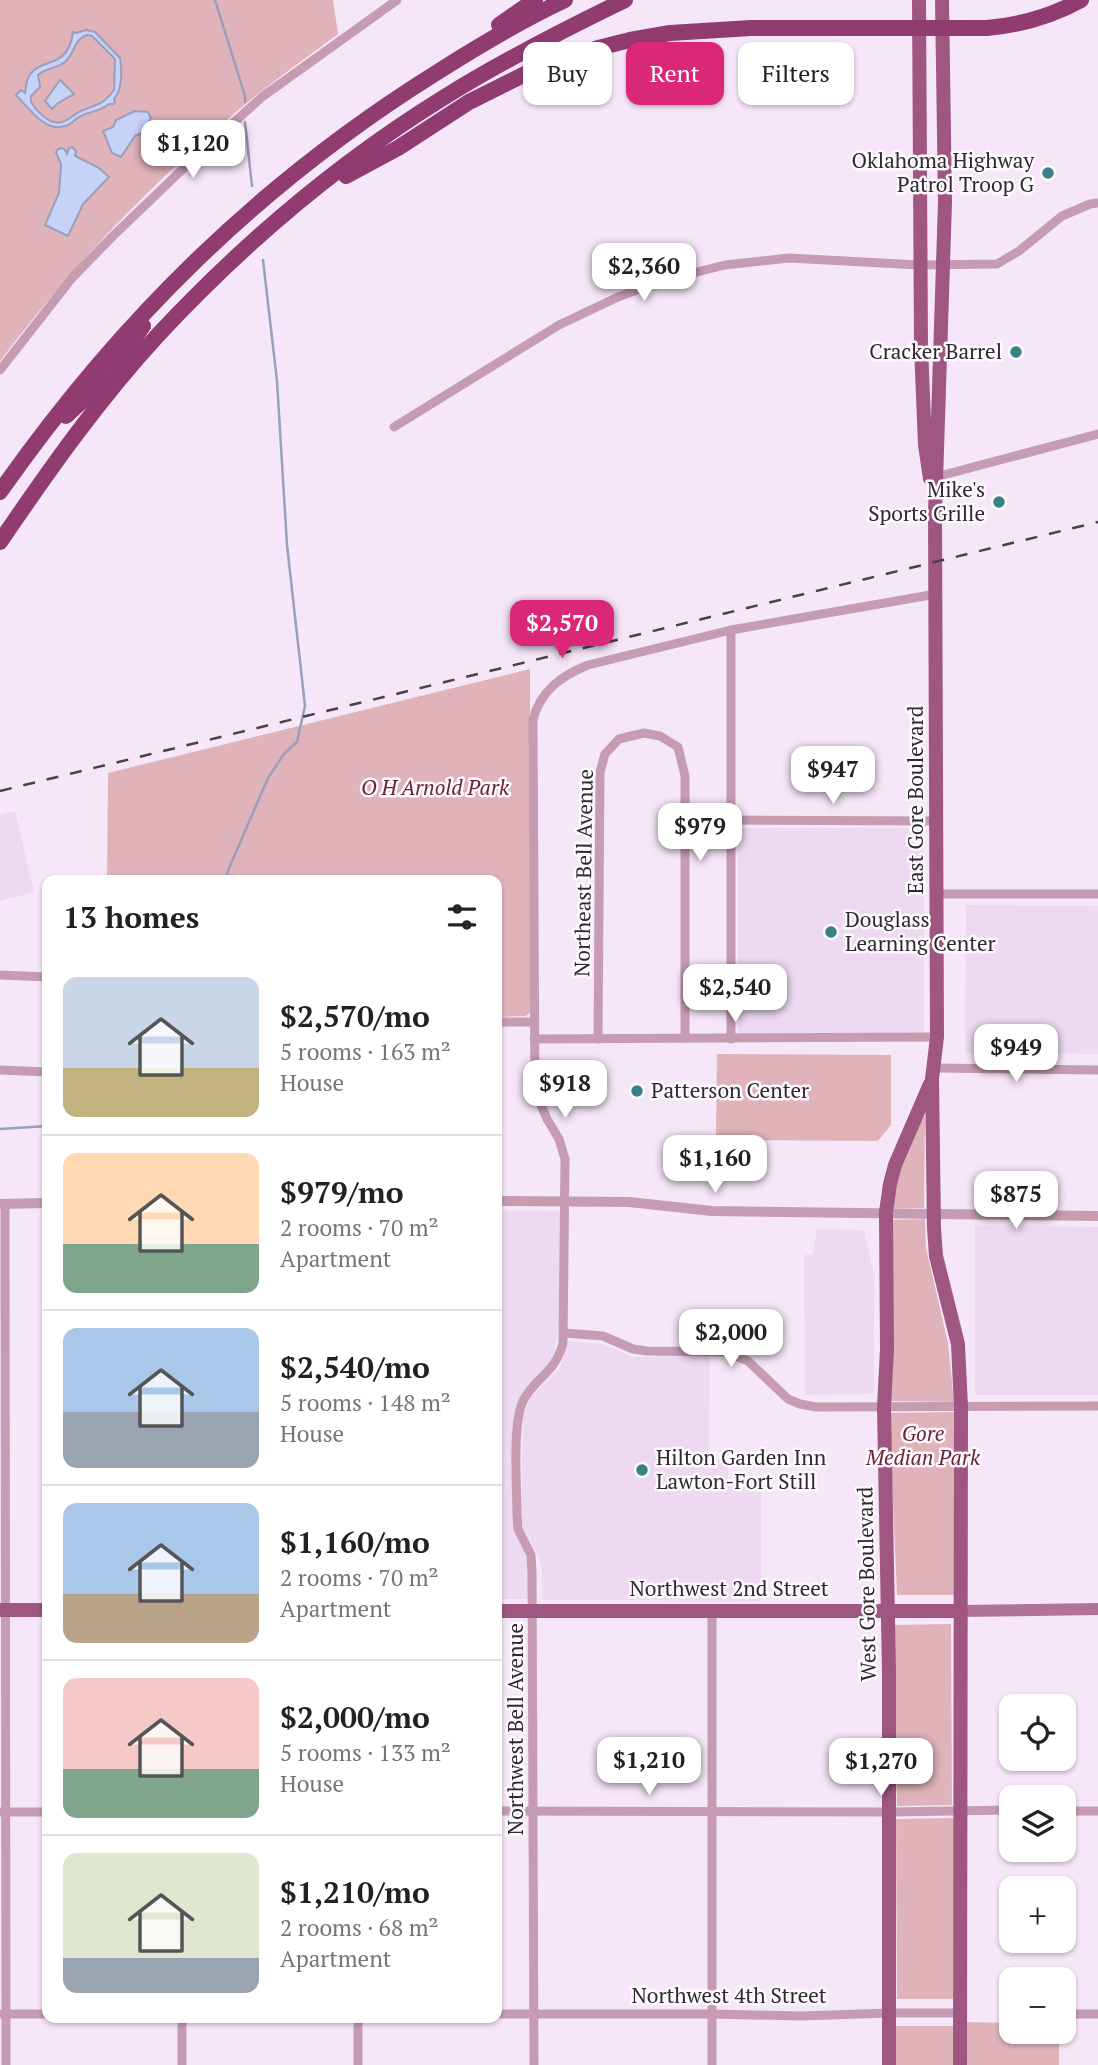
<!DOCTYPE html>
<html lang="en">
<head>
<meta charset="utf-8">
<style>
  body { margin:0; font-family:"PT Serif",serif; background:#f2f2f2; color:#222; height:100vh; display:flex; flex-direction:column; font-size:26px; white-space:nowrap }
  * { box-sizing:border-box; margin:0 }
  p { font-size:23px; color:#767676 }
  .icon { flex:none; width:38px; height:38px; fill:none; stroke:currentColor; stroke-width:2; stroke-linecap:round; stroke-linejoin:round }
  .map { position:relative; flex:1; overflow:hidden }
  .sheet { position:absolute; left:42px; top:875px; width:460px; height:1148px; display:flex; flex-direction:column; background:#fff; border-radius:14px; box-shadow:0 2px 5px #0004 }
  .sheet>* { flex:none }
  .top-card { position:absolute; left:523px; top:42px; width:469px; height:63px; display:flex; gap:14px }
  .tools { position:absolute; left:999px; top:1694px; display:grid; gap:14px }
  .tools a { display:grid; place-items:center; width:77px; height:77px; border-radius:14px; background:#fff; box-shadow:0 2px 5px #0004; font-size:35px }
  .price { position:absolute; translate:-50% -60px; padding:0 16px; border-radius:14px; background:#fff; color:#222; font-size:23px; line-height:46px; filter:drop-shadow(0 2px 4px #0008) }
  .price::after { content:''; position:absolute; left:50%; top:42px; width:21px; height:16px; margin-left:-10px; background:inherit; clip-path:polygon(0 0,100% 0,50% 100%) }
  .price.on { background:#db2777; color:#fff }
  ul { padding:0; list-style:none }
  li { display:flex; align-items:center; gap:21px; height:175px; padding:0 21px }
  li+li { border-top:2px solid #e0e0e0 }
  li span { display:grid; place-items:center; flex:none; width:196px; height:140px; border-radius:14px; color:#555 }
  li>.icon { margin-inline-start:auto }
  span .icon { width:84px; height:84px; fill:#fffc; stroke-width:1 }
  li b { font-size:30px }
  h2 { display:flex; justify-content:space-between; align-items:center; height:84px; padding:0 21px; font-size:30px }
  .tag { padding:0 24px; border-radius:14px; background:#fff; box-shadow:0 2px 5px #0004; font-size:24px; line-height:63px }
  .tag.on { background:#db2777; color:#fff }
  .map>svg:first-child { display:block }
</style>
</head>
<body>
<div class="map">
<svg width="1098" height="2065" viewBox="0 0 1098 2065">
  <rect width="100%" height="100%" fill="#f6e7f8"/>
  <g fill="#eddaf1">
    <path d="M15,811L34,892L0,901V815Z"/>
    <rect x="738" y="828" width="186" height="207"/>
    <path d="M966,905L1098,906V1054L965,1053Z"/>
    <path d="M46,1208H47L46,1465Z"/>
    <path d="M497,1210L561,1211L560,1318L554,1355L549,1363L522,1393L517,1406L514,1513L528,1560V1599H497Z"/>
    <path d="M975,1226L1098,1227V1395H975Z"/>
    <path d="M817,1229L864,1230L874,1276V1394L805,1395L804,1255L813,1254Z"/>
    <path d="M569,1341L602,1344L633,1357L710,1356L709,1460H728V1485H761V1601L543,1600L542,1570L539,1557L523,1528L521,1519L523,1415L530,1398L559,1369Z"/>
  </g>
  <g fill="#dfb3b9">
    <path d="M0,0H333L338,34C308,57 277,78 248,102C156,179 72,265 0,361Z"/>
    <path d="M530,669V1013L526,1016L497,1017V880H107L108,773Z"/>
    <path d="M717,1054L891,1055V1125L878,1141L716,1140Z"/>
    <path d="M923,1116L925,1117L924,1208H891L899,1169Z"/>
    <path d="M925,1219L926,1248L948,1343L954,1402L891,1401L890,1220Z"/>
    <path d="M954,1412L957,1595H897L889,1413Z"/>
    <path d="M951,1624L952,1805L897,1806L893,1625Z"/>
    <path d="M955,1818L953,1999H897L896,1819Z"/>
    <path d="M963,2022L1011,2023L1012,2032H1059V2065H963Z"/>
    <path d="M892,2026H953V2065H893Z"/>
  </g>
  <g fill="#c7d2f8" stroke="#999fbc" stroke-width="2" fill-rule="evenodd">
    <path d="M86,30L95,32L120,58C122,71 123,88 114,99L115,102L113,104H109C100,112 89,111 79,117C74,120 71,125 65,126C45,133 28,107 16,95L21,90L25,93C26,88 26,81 29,76C41,56 68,71 73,32L76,33ZM87,35L92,36L115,59L114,90C103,105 97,104 81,111C76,113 72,117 67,120C53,129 38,113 31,102V96L40,87L38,75C45,68 56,69 65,62C75,53 74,39 87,35Z"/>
    <path d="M60,80L74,94L58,103L52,109L45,101Z"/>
    <path d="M135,111L148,112L151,118L145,131L135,136L121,157L112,153L103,131L113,127L116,120Z"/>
    <path d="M72,147L76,151L75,156L99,168L109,177L83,204L68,236L45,225L59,193L61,165L56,152L58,149L62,148L65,150L67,154L69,148Z"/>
  </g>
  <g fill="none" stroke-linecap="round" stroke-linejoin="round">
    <g stroke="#999fbc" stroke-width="2.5">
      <path d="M215,0L245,96V102"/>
      <path d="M245,122L252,186"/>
      <path d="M224,880L268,778L284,754L297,742L305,706L287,545L277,381L263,260"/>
      <path d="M0,1129L47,1126"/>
    </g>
    <g stroke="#c69cb3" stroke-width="9">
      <path d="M0,370L72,278L113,236L188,164L262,97L397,0"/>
      <path d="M394,427L559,325L618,297L661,281L725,265L789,258L919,265L997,264L1019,251L1062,216L1090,204L1098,203"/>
      <path d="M932,478L1098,434"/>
      <path d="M730,820L937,821"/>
      <path d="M937,894H1098"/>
      <path d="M0,975L47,977"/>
      <path d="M497,1022H534"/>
      <path d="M534,1039L937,1037"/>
      <path d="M598,1039L600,772L605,754L619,739L644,733L660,736L678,747L685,776V1038"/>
      <path d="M731,1039V630"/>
      <path d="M933,1068L1098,1070"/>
      <path d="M0,1070L47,1072"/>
      <path d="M5,1204L6,2065"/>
      <path d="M564,1333L603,1336L633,1349L647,1351L726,1352L748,1361L788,1399L800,1404L816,1407L1098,1406"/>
      <path d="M712,1610V2065"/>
      <path d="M497,1811L890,1812L1012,1810"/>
      <path d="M1064,1811H1098"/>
      <path d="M0,1812H47"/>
      <path d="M0,2014H47"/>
      <path d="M497,2014H712L801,2016L889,2013H960"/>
      <path d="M1065,2014H1098"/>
      <path d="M182,2018V2065"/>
      <path d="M358,2065V2018"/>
      <path d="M534,2065L532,1573L531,1555L518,1529L517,1515C517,1488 512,1424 523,1401C535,1377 555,1374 563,1343L565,1159L559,1139L547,1119L535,1091L533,720C540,691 561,676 588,665L731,630L936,594"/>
    </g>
    <g stroke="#c69cb3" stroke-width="10">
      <path d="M497,1201L629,1202L712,1211L1098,1216"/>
      <path d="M0,1204L47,1203"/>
    </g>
    <path stroke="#b07496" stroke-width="12" d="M960,1611L1098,1609"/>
    <g stroke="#9f5781" stroke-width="14">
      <path d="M919,0L921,347L925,445L930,479"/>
      <path d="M942,0L945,202L935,512L937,1037L932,1079L934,1228L936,1256L958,1344L961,1407L960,2065"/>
      <path d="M0,1610H47"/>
      <path d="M497,1611H960"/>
      <path d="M889,2065V1673L884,1407L887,1349L886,1212L890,1184L895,1165L930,1084"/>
    </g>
    <g stroke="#903c70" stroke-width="16">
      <path d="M499,25L535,0"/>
      <path d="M346,176L398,148L469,102L527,73L598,48L630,40L670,33L751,28H987C1021,25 1052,16 1081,0"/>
      <path d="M114,368L143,326"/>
      <path d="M66,416L124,362"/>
      <path d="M0,492C119,322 260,183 436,73C477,47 520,21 565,0"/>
      <path d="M0,542C49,470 99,399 158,335C242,245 338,163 443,98C502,61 563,30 625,0"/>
    </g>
    <path stroke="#48414a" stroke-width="2.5" stroke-dasharray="12 12" stroke-linecap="butt" d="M0,791L1098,522"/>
  </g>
  <g fill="#388184" stroke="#fef8ff" stroke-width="2.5">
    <circle cx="1048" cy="173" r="7"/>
    <circle cx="1016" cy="352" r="7"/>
    <circle cx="999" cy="502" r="7"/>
    <circle cx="831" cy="932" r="7"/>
    <circle cx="637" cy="1091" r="7"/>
    <circle cx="642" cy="1470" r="7"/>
  </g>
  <g text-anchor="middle" stroke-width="5" stroke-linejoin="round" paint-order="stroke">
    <g font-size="21" fill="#2e282f" stroke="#fef8ff" text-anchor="end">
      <text x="1034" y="168">Oklahoma Highway<tspan x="1034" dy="24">Patrol Troop G</tspan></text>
      <text x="1002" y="359">Cracker Barrel</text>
      <text x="985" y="497">Mike's<tspan x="985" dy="24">Sports Grille</tspan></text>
      <text x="845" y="927" text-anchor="start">Douglass<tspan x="845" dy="24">Learning Center</tspan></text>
      <text x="651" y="1098" text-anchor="start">Patterson Center</text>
      <text x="656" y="1465" text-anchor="start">Hilton Garden Inn<tspan x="656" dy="24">Lawton-Fort Still</tspan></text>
    </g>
    <g font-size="21" font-style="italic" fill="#692535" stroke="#fef8ff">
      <text x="435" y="795">O H Arnold Park</text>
      <text x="923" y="1441">Gore<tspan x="923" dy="24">Median Park</tspan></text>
    </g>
    <g font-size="21" fill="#2e282f" stroke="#fef8ff">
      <text transform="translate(916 800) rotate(-90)" y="7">East Gore Boulevard</text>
      <text transform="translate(584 873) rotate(-89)" y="7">Northeast Bell Avenue</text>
      <text transform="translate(867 1584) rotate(-91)" y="7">West Gore Boulevard</text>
      <text x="729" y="1596">Northwest 2nd Street</text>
      <text transform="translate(516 1729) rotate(-90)" y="7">Northwest Bell Avenue</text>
      <text x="729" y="2003">Northwest 4th Street</text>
    </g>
  </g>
</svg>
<div class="tools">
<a><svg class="icon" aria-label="locate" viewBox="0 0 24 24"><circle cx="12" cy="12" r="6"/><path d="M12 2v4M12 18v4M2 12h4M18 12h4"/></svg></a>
<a><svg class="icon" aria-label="layers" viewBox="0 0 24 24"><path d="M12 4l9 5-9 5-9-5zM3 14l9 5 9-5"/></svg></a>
<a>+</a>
<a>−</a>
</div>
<b class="price" style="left:193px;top:180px">$1,120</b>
<b class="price" style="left:644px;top:303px">$2,360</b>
<b class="price on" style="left:562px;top:660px">$2,570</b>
<b class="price" style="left:833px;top:806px">$947</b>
<b class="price" style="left:700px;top:863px">$979</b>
<b class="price" style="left:735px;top:1024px">$2,540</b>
<b class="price" style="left:1016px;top:1084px">$949</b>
<b class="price" style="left:565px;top:1120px">$918</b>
<b class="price" style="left:715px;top:1195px">$1,160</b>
<b class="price" style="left:1016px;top:1231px">$875</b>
<b class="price" style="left:731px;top:1369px">$2,000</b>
<b class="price" style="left:649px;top:1797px">$1,210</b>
<b class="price" style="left:881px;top:1798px">$1,270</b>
<div class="top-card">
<a class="tag">Buy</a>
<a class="tag on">Rent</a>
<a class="tag">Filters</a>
</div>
<section class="sheet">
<h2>13 homes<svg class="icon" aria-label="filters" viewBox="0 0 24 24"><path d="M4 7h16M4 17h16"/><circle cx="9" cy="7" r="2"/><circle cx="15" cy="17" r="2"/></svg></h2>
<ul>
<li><span style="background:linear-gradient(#c9d6e8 65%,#c2b280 0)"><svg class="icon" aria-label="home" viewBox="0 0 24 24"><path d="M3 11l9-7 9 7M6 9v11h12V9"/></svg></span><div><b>$2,570/mo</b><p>5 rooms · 163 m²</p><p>House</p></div></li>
<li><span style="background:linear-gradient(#ffd9b3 65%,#7fa58c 0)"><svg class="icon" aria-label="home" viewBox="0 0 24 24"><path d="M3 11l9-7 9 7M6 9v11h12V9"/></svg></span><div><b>$979/mo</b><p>2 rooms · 70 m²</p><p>Apartment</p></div></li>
<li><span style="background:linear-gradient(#a9c7e8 60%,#9aa5b1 0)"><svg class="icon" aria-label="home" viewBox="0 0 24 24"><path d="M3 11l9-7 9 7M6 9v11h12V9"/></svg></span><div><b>$2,540/mo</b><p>5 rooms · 148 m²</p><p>House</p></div></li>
<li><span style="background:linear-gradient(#a9c7e8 65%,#b9a48a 0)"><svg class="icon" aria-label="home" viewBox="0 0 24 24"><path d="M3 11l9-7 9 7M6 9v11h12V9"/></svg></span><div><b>$1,160/mo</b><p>2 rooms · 70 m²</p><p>Apartment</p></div></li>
<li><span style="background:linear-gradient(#f6c9c9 65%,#7fa58c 0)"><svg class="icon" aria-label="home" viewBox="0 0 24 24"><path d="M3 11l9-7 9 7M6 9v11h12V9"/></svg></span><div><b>$2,000/mo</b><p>5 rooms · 133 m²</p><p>House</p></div></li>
<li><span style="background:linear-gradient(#dfe7d0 75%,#9aa5b1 0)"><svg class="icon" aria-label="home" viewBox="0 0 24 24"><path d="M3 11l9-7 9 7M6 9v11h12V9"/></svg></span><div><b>$1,210/mo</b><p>2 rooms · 68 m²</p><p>Apartment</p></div></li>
</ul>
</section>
</div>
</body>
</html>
